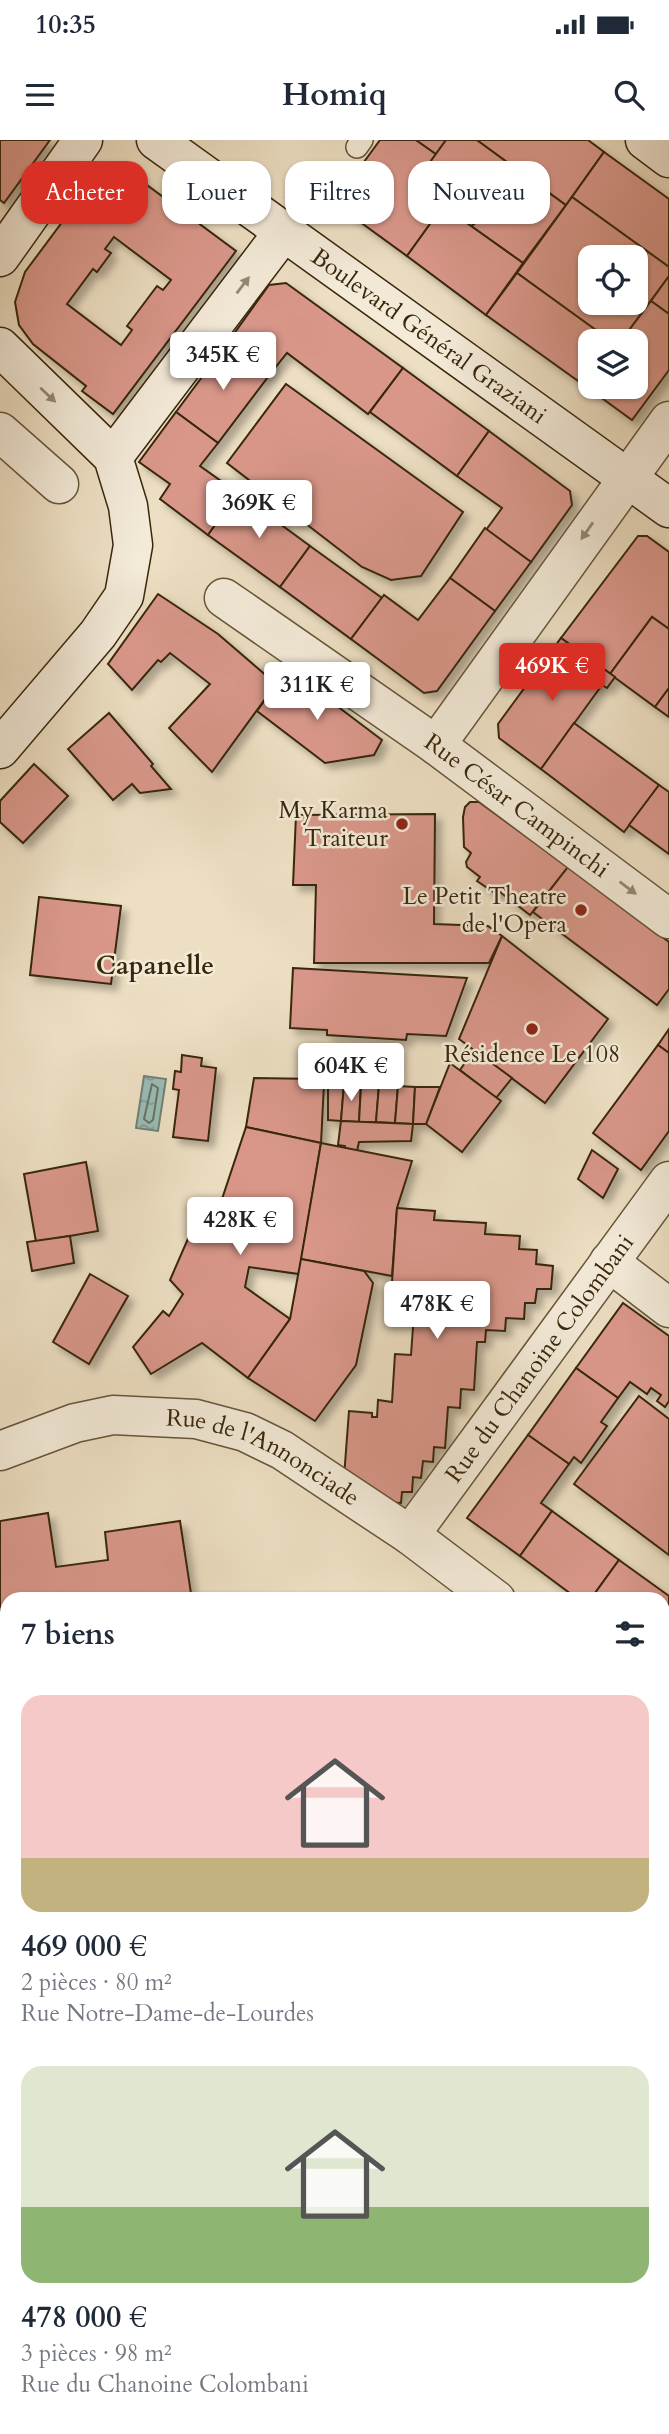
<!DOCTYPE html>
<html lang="fr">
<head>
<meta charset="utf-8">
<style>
  body { margin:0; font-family:Cardo,serif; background:#f6f6f7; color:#1f2937; height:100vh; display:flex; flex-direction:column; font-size:26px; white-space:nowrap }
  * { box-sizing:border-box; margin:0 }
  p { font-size:23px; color:#747a83 }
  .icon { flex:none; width:38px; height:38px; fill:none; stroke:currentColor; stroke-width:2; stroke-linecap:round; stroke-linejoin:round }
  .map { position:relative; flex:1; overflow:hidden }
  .sheet { position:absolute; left:0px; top:1452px; width:670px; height:842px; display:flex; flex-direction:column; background:#fff; border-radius:21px 21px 0 0; box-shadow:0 2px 5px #0004 }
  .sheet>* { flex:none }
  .banner { position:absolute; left:21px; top:21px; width:628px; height:63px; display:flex; gap:14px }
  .controls { position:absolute; left:578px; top:105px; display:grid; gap:14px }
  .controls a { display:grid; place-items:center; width:70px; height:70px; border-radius:14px; background:#fff; box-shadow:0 2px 5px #0004; font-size:35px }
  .price { position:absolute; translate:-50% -60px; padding:0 16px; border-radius:7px; background:#fff; color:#222; font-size:23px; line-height:46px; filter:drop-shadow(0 2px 4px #0008) }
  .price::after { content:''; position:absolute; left:50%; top:42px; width:21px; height:16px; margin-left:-10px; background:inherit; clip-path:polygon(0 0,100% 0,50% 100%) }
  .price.active { background:#d93025; color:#fff }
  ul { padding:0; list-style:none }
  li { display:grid; align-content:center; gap:14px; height:371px; padding:0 21px }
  li span { display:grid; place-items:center; height:217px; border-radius:21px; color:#555 }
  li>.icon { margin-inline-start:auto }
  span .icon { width:126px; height:126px; fill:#fffc; stroke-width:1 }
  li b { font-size:30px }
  h2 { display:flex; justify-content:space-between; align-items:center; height:84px; padding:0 21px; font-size:30px }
  .tag { padding:0 24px; border-radius:21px; background:#fff; box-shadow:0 2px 5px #0004; font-size:24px; line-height:63px }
  .tag.active { background:#d93025; color:#fff }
  .status { display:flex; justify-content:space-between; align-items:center; height:49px; padding:0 35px; background:#fff; direction:ltr }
  .status svg { height:19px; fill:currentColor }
  header { display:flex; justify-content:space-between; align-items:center; height:91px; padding:0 21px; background:#fff; font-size:32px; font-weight:700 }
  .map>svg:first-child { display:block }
</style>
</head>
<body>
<div class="status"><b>10:35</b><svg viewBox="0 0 49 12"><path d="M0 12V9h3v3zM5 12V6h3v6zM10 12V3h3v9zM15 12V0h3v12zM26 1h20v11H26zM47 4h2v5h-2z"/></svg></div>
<header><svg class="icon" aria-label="menu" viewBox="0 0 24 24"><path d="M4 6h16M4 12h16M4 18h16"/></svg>Homiq<svg class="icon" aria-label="search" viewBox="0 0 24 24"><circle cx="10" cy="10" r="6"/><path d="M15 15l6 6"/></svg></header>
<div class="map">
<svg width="669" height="2294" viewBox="0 0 669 2294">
  <defs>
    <pattern id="water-ripples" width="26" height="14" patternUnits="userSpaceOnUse" patternTransform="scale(1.75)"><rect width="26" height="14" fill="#99bcb6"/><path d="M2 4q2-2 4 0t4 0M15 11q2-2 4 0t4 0" fill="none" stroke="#7e9992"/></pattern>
    <filter id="shadow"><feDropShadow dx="6" dy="6" stdDeviation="3.5" flood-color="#0004"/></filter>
  </defs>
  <rect width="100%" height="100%" fill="#eddfc3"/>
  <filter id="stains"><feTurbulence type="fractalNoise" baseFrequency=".00286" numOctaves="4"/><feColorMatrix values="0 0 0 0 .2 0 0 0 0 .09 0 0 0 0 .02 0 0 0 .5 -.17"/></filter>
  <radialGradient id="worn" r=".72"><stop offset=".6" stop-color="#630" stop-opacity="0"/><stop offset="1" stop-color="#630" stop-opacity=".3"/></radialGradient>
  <path fill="url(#water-ripples)" stroke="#738072" stroke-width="2" d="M144,936L166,939L158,991L136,988Z"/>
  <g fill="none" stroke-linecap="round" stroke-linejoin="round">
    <path stroke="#697260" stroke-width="2" d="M152,944L158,948L153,980L149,983L144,979Z"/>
  </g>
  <g fill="#d9978a" stroke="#39270b" stroke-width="2" fill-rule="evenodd" filter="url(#shadow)">
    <path d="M0,0H50L4,63L0,60Z"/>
    <path d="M380,0H416L436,14L414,44L443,66L407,116L334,63Z"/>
    <path d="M416,0H446L436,14Z"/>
    <path d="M446,0H477L566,65L523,123L471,86L474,84L428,25Z"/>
    <path d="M477,0H588L604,12L566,65Z"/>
    <path d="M604,12L669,59V127L572,57Z"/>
    <path d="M428,25L474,84L471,86L414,44Z"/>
    <path d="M117,31L130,37L132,34L236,111L113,274L82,251L86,246L33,204L19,185L15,162L25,132L89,46L104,33ZM114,97L171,140L163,150L157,146L127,186L132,190L121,205L67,164L93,129L97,132L111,113L105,109Z"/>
    <path d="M298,40L316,53L305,69L286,57Z"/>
    <path d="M572,57L669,127V136L621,201H611L517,133ZM590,117H635V163H590Z"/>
    <path d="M443,66L523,123L486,175L407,116Z"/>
    <path d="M517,133L611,201H590L588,248L486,175Z"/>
    <path d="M669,136V174L651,161Z"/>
    <path d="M286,143L403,228L368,274L287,213L271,233L228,202L269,145Z"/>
    <path d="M651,161L669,174V230L632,280L588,248L590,245L635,247V201H621Z"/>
    <path d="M228,202L271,233L218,303L176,272Z"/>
    <path d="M403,228L489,291L457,336L370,272Z"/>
    <path d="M286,244L463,372L421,436L391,440L362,427L227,323Z"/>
    <path d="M176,272L218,303L200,326L238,353L208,395L160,359L170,344L139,322Z"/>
    <path d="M489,291L570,351L572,365L531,422L486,390L502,368L457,336Z"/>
    <path d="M238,353L310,406L280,447L208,395Z"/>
    <path d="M485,388L531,422L495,471L450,438Z"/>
    <path d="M638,396H647L669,412V489L652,477L610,534L561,498Z"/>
    <path d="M310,406L382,458L351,499L280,447Z"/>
    <path d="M450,438L495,471L437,551L424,553L351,499L384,455L418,480Z"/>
    <path d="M158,454L218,494L276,544L212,632L169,588L210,544L170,513L161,522L158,520L132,550L108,524Z"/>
    <path d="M652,477L669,489V548L655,567L610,534Z"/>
    <path d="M561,498L615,537L607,548L602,545L541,629L499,598L498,584Z"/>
    <path d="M288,529L382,600L374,615L325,623L257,571Z"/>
    <path d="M669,548V577L655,567Z"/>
    <path d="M109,573L153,624L151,626L171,649L140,653L132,644L113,660L68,609Z"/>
    <path d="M574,583L659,645L624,692L541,629Z"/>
    <path d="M34,624L68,656L23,703L0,682V661Z"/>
    <path d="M659,645L669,652V714L629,685Z"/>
    <path d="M470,662H479L568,727L530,775L500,752L498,755L477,741L480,737L467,727L466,722L471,713L464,707L463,677L465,667Z"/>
    <path d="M435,674L434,784L488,786L502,796L489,823H314L316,745H293L296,675Z"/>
    <path d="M568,727L669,802V849L657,865L533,772Z"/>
    <path d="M39,757L121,766L111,844L30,835Z"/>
    <path d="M502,796L608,879L545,963L459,899Z"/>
    <path d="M293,828L467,838L446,896L407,894L406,900L327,895V890L290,888Z"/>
    <path d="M669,889V913L658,905Z"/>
    <path d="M658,905L669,913V991L641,1030L593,993Z"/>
    <path d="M474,910L512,938L496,958L460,930Z"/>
    <path d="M182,915L202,918L201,926L216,928L208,1001L173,997L179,950L173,949L175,931L181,932Z"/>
    <path d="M450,923L501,961L462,1012L426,984Z"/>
    <path d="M254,938L317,939L324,944L321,1003L246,987Z"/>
    <path d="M328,944H344L341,981L328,980Z"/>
    <path d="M344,944L361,945L359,982L341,981Z"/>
    <path d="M361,945H379L376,982H359Z"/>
    <path d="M379,945L398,946L395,983L376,982Z"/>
    <path d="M398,946L415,947L413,984L395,983Z"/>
    <path d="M415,947H440L426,984H413Z"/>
    <path d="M341,981L413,984L411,1001L359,1002L357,1011L345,1009V1006L338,1005Z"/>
    <path d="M246,987L321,1003L299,1134L249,1127L245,1147L290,1179L248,1238L202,1203L151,1234L133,1207L163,1171L169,1176L183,1154L170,1140L190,1094L208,1101Z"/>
    <path d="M321,1003L412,1021L397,1068L392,1136L301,1119Z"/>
    <path d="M592,1010L618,1029L603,1058L578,1039Z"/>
    <path d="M86,1022L98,1091L36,1102L24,1034Z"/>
    <path d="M397,1068L435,1071L434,1080L486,1083L485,1094L520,1096L519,1109L537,1110L536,1124L553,1126L551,1149H537L535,1163H525L524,1179L506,1178L505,1191L486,1190L485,1202H477L474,1250L461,1249L460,1268L448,1267L445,1308L434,1307L433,1322L423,1321L421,1338L413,1337L412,1352H402L401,1363L368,1361L344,1337L349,1271L372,1273V1277H377L378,1260L392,1262L395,1214L411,1215L414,1174L390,1172Z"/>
    <path d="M70,1096L74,1123L32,1131L27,1102Z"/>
    <path d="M301,1119L364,1131L373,1143L356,1225L315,1281L248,1238L290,1179Z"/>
    <path d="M90,1134L128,1156L89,1224L53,1202Z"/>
    <path d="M623,1163L669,1196V1261L665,1267L657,1261L661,1255L651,1248L647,1254L630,1242L618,1258L576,1228Z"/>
    <path d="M576,1228L618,1258L601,1282L607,1286L581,1323L574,1317L569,1324L528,1295Z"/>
    <path d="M639,1256L669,1279V1415L574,1344Z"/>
    <path d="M528,1295L569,1324L541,1363L552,1371L520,1416L467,1378Z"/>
    <path d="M552,1371L619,1420L590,1460H579L520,1416Z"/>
    <path d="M48,1373L56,1427L108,1420L105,1392L180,1381L192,1460H7V1900L0,1901V1381Z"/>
    <path d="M619,1420L669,1456V1468L663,1476V1460H590Z"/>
    <path d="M669,1468V1524L663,1520V1476Z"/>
    <path d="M7,1907V1982L0,1942V1908Z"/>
    <path d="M669,2124V2225L663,2226V2125Z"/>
  </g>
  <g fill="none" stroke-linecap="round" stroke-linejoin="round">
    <defs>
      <g id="lane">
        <path d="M357,7L362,0"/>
        <path d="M516,2287L526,2294"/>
        <path d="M635,2287L640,2294"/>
      </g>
      <g id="street">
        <path d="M0,292L59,344"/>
        <path id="s1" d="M224,458L436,605L669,779"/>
        <path d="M436,605L669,281"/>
        <path d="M609,1122L669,1168"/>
        <path id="s2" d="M0,1311L75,1283L113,1275L196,1279L245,1292L282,1310L410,1395L496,1460"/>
        <path id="s3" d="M410,1395L669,1041"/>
        <path d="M663,1607L669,1612"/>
        <path d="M18,2287L26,2294"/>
      </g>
      <g id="secondary">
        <path id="s4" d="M156,0L669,368"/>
        <path d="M645,0L669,18"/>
        <path d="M0,117L83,0"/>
        <path d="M0,207L113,317L128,366L133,405L124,456L98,494L0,609"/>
        <path d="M113,317L285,90"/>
        <path d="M663,1657L669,1654"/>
        <path d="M663,2051L669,2048"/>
        <path d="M337,2294L342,2287"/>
        <path d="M404,2294L409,2287"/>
      </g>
    </defs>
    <use href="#lane" stroke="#665539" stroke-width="24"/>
    <use href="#street" stroke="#665539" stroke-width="41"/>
    <use href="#secondary" stroke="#39270b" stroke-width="41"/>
    <use href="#lane" stroke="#f3ead8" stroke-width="21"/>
    <use href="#street" stroke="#f3ead8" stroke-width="38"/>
    <use href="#secondary" stroke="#f3ead8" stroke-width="38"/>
  </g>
  <defs><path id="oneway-solid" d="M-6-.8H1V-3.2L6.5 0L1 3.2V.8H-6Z" transform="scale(1.75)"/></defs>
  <g fill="#968872">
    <use href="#oneway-solid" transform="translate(243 145) rotate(-53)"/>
    <use href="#oneway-solid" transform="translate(48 255) rotate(43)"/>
    <use href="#oneway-solid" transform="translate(587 391) rotate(125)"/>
    <use href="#oneway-solid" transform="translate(628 748) rotate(37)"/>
  </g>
  <g fill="#8f2418" stroke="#f3ead8" stroke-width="2.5">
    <circle cx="402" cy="684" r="7"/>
    <circle cx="581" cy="770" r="7"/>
    <circle cx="532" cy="889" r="7"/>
  </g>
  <g text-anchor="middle" stroke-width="5" stroke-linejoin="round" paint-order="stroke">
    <g font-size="24" fill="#39270b" stroke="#f3ead8">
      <text dy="8" stroke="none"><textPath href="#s4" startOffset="336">Boulevard Général Graziani</textPath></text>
      <text dy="8" stroke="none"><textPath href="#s1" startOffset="359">Rue César Campinchi</textPath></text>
      <text dy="8" stroke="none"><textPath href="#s3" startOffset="219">Rue du Chanoine Colombani</textPath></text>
      <text dy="8" stroke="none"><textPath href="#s2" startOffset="278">Rue de l'Annonciade</textPath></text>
    </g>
    <g font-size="24" fill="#39270b" stroke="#f3ead8" text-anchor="end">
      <text x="388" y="678">My Karma<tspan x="388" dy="28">Traiteur</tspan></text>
      <text x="567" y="764">Le Petit Theatre<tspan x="567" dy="28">de l'Opera</tspan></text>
      <text x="532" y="922" text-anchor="middle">Résidence Le 108</text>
    </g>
    <g font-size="26" font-weight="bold" fill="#39270b" stroke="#f3ead8">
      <text x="155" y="834">Capanelle</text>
    </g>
  </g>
  <rect width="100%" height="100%" filter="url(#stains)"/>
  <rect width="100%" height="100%" fill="url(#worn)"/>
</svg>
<div class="controls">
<a><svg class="icon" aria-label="locate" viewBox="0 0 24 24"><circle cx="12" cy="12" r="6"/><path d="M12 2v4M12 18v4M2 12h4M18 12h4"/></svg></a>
<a><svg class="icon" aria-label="layers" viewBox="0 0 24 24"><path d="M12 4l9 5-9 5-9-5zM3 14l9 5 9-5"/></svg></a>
</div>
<b class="price" style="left:223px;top:252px">345K €</b>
<b class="price" style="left:259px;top:400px">369K €</b>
<b class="price active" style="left:552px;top:563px">469K €</b>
<b class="price" style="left:317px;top:582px">311K €</b>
<b class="price" style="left:351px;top:963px">604K €</b>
<b class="price" style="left:240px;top:1117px">428K €</b>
<b class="price" style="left:437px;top:1201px">478K €</b>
<div class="banner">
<a class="tag active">Acheter</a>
<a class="tag">Louer</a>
<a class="tag">Filtres</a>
<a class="tag">Nouveau</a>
</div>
<section class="sheet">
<h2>7 biens<svg class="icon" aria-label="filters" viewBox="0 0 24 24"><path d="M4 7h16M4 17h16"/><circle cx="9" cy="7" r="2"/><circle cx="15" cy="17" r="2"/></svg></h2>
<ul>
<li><span style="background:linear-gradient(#f6c9c9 75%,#c2b280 0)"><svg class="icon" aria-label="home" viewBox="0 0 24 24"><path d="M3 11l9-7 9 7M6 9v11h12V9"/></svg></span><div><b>469 000 €</b><p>2 pièces · 80 m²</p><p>Rue Notre-Dame-de-Lourdes</p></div></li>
<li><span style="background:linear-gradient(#dfe7d0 65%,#8fb573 0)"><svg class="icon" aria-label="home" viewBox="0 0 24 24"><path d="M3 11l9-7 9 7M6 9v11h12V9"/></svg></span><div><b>478 000 €</b><p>3 pièces · 98 m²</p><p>Rue du Chanoine Colombani</p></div></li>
</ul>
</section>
</div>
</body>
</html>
